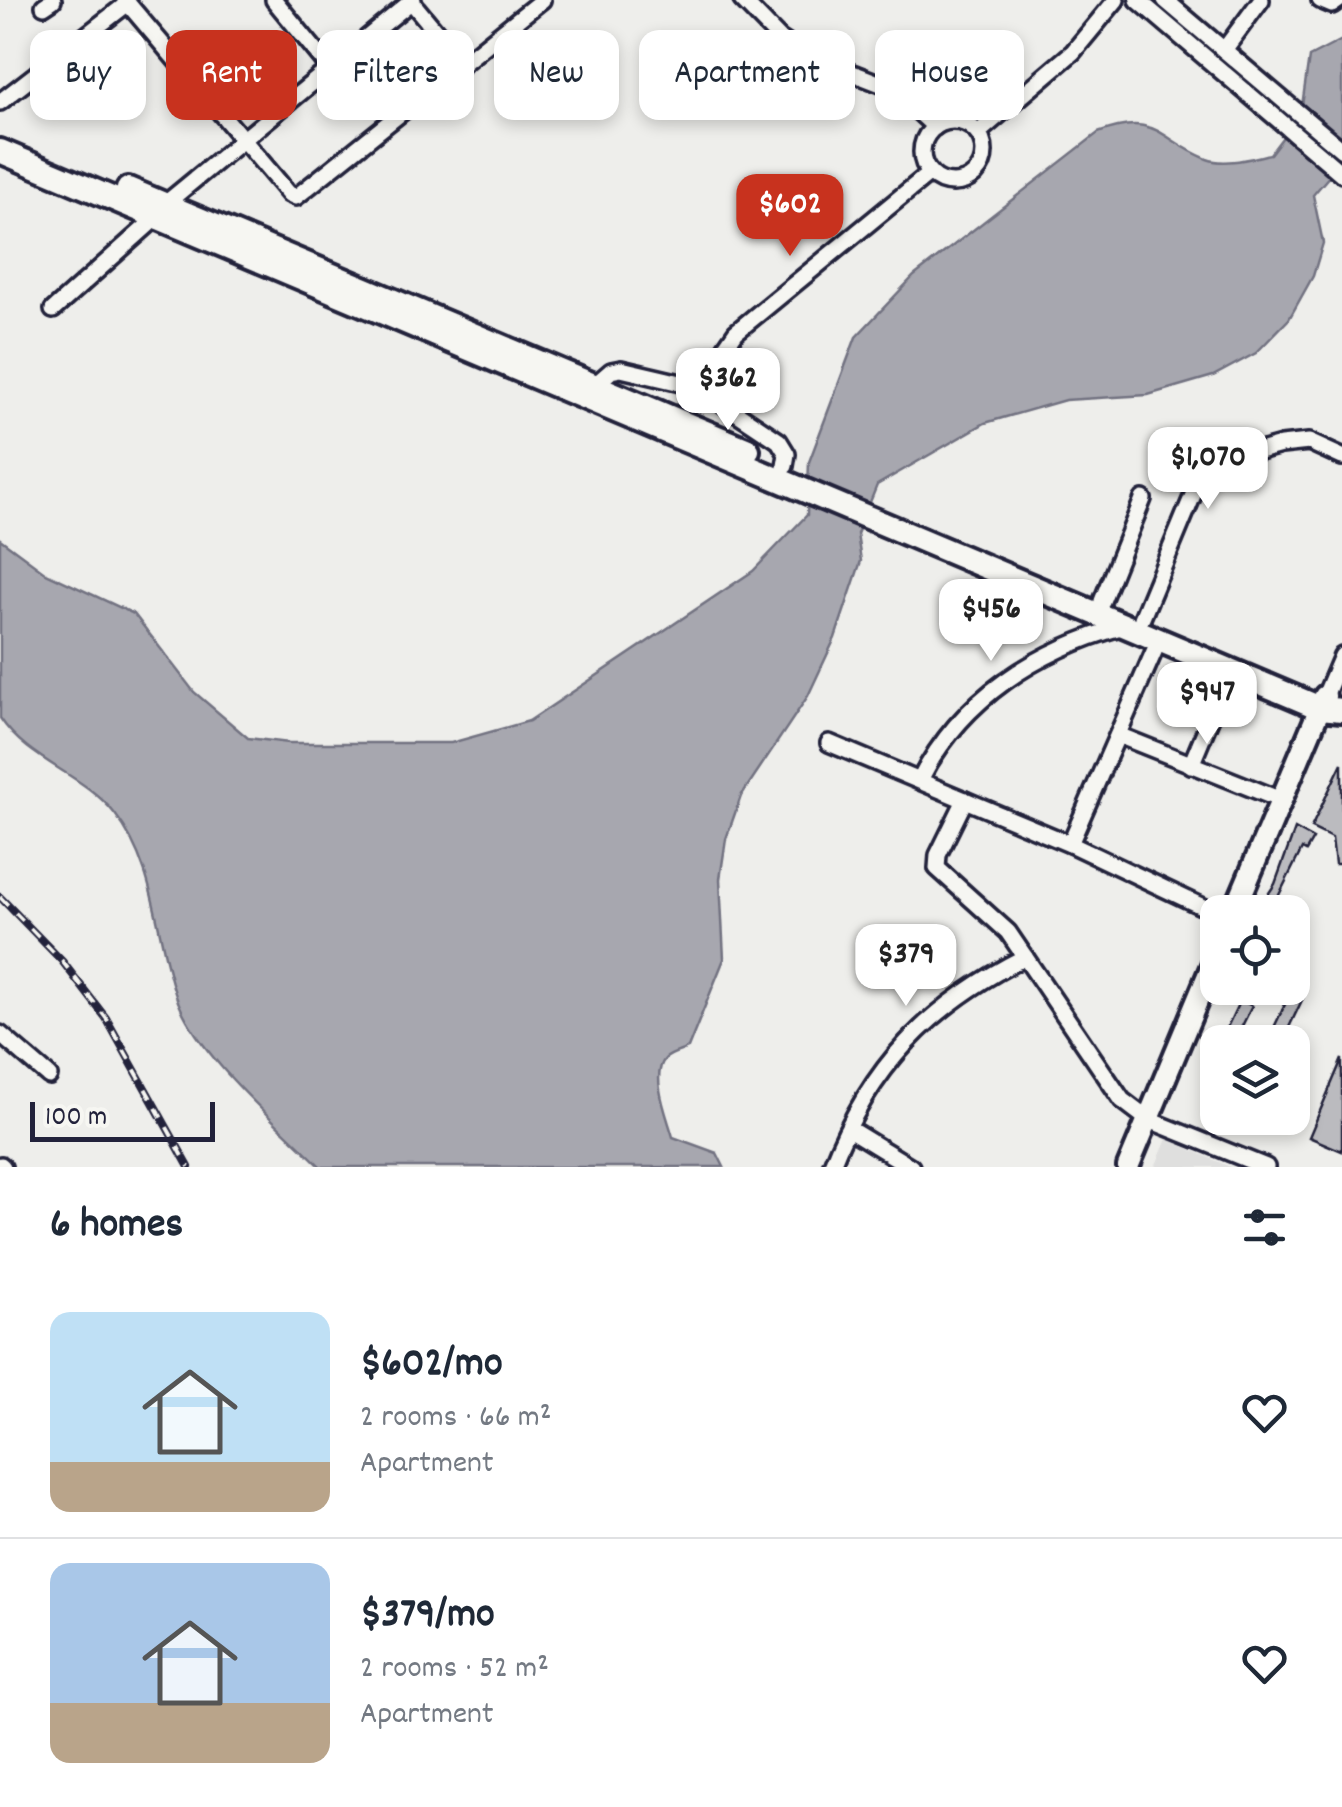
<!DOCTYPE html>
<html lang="en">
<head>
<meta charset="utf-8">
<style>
  body { margin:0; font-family:Dekko,sans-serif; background:#f6f6f7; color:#1f2937; height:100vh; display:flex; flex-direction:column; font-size:38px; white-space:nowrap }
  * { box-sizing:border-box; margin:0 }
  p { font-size:32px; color:#747a83 }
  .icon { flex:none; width:55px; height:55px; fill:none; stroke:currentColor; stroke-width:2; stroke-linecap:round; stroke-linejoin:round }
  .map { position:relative; height:1167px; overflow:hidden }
  .details { display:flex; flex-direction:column; background:#fff; flex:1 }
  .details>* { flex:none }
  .hud { position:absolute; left:30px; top:30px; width:1282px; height:90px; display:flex; gap:20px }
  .buttons { position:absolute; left:1200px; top:895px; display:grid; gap:20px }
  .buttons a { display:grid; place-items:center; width:110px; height:110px; border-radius:20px; background:#fff; box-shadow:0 5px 15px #0003; font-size:50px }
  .scale { position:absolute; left:30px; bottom:25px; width:185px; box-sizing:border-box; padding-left:10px; border:5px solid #22223b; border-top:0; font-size:28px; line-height:35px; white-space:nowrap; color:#22223b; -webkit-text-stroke:8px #f6f6f2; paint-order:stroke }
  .price { position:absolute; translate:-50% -85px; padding:0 22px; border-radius:20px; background:#fff; color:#222; font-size:32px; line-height:65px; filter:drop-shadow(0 2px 5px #0008) }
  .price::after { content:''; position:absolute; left:50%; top:60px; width:30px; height:22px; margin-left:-15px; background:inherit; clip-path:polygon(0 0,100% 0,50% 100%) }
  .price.on { background:#c8321e; color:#fff }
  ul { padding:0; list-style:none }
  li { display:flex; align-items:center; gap:30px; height:250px; padding:0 50px }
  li+li { border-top:2px solid #e0e1e3 }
  li span { display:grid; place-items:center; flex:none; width:280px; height:200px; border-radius:20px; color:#555 }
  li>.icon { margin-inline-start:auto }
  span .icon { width:120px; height:120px; fill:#fffc; stroke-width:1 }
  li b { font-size:42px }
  h2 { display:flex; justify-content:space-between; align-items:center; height:120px; padding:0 50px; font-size:42px }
  .chip { padding:0 35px; border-radius:20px; background:#fff; box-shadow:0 5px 15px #0003; font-size:35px; line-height:90px }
  .chip.on { background:#c8321e; color:#fff }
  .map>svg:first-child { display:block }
</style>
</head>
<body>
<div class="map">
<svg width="1342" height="1167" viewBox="0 0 1342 1167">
  <rect width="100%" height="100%" fill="#eeeeeb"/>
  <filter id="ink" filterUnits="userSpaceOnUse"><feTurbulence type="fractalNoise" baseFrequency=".01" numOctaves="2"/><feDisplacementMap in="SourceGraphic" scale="20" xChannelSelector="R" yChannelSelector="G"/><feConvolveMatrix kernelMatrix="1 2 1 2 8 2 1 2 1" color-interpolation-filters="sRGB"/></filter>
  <g filter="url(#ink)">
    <path fill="#dfdfde" d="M1167,1139L1230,1167H1155Z"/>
    <path fill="#a7a7af" stroke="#727281" stroke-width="2.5" d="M1342,40V161L1313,195L1323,243L1313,276L1289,319L1256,353L1213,376L1148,395L1065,400L985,423L877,485L857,534L861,561L835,638L808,696L741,796L726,839L720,879L724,959L688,1048C682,1051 672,1053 666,1058C649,1074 668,1118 673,1137L717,1153L724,1167H321C277,1123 193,1052 175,993C155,932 156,867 115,814C83,773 29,762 0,718V539L46,573L134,614L194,692L248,738L289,743H451L529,721L753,571L807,515L809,462L856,337L914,276L1098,133C1157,111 1158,139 1207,159C1226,166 1251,158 1270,154L1301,113L1309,57Z"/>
    <g fill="#bbbbbf" stroke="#22223b" stroke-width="2.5">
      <path d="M1342,763V864H1335L1332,838L1311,828Z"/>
      <path d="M1295,829L1313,839L1306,851L1302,849L1274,905L1265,899L1275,884Z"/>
      <path d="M1291,992L1303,998L1282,1042H1267Z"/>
      <path d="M1240,1000L1252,1006L1234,1042H1226L1221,1040Z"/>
      <path d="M1342,1059V1151L1309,1137Z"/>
    </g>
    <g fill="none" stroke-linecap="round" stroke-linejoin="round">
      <defs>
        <g id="minor">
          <path d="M125,0L289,194L296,197L542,0"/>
          <path d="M274,0L329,67"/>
          <path d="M410,0L463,64"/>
          <path d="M742,0L780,39L803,54L881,84L899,94L935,127"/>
          <path d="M1138,0L1342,174"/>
          <path d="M1165,0L1342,150"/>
          <path d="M1320,0L1332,5L1339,0"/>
          <path d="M44,6L53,0"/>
          <path d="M1224,50L1261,0"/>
          <path d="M0,102L128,3"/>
          <circle cx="953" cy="152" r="31"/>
          <path d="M978,133L1073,52L1116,0"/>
          <path d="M165,204L413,0"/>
          <path d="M53,310L157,217"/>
          <path d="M596,384L611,371L621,369L698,387L779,441L787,454L785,466"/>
          <path d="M698,387L736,332L930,173"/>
          <path d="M1102,601L1143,499"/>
          <path d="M1142,618L1205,466L1281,445L1309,442L1342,457"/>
          <path d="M1325,696L1342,656"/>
          <path d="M1118,735L1281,800"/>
          <path d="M829,743L1070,844L1218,914"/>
          <path d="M1191,765L1219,698"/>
          <path d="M920,780C961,698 1038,650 1124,626"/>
          <path d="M965,800L938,855L937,868L1008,932L1122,1100L1147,1119L1266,1167"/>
          <path d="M1070,844L1159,640"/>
          <path d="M0,1034L49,1076"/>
          <path d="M849,1129L911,1167"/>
          <path d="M1,1165L3,1167"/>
          <path d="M831,1167C870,1066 930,1005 1025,957"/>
        </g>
        <g id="major">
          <path d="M1234,912L1325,696"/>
          <path d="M1128,1167L1218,951"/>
        </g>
        <g id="highway">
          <path d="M0,151L1320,708L1342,710"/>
          <path d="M128,189L748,450"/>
        </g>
      </defs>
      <use href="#minor" stroke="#22223b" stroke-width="22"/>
      <use href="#major" stroke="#22223b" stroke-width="28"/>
      <use href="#highway" stroke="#22223b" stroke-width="30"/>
      <use href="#minor" stroke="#f6f6f2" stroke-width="15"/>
      <use href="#major" stroke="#f6f6f2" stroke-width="20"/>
      <use href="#highway" stroke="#f6f6f2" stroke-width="22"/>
      <defs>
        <path id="rail" d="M0,897L62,961L106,1018L189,1167"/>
      </defs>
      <use href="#rail" stroke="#22223b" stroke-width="8"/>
      <use href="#rail" stroke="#f6f6f2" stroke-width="4" stroke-dasharray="11" stroke-linecap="butt"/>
    </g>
  </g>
</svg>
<div class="buttons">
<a><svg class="icon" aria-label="locate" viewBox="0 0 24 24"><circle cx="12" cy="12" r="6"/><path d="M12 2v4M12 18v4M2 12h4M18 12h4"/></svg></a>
<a><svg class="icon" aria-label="layers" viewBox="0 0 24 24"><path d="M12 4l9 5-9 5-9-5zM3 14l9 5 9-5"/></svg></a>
</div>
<div class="scale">100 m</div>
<b class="price on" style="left:790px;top:259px">$602</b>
<b class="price" style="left:728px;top:433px">$362</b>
<b class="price" style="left:1208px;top:512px">$1,070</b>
<b class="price" style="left:991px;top:664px">$456</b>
<b class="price" style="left:1207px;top:747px">$947</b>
<b class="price" style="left:906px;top:1009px">$379</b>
<div class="hud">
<a class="chip">Buy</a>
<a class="chip on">Rent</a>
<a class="chip">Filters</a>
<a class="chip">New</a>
<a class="chip">Apartment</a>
<a class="chip">House</a>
</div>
</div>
<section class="details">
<h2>6 homes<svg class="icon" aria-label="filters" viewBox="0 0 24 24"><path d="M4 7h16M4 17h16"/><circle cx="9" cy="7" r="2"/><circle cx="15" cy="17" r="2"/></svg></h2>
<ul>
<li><span style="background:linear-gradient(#bfe0f5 75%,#b9a48a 0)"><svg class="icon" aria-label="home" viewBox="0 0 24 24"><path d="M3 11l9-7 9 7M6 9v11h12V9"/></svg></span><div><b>$602/mo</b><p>2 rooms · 66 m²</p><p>Apartment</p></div><svg class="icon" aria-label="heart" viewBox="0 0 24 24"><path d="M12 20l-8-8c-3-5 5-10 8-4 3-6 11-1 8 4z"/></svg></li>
<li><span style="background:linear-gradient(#a9c7e8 70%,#b9a48a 0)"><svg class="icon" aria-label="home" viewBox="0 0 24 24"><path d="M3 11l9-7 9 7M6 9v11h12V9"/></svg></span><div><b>$379/mo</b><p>2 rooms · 52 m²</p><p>Apartment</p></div><svg class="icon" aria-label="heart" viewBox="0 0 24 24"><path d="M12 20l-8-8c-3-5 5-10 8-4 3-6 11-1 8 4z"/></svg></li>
</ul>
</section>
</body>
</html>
